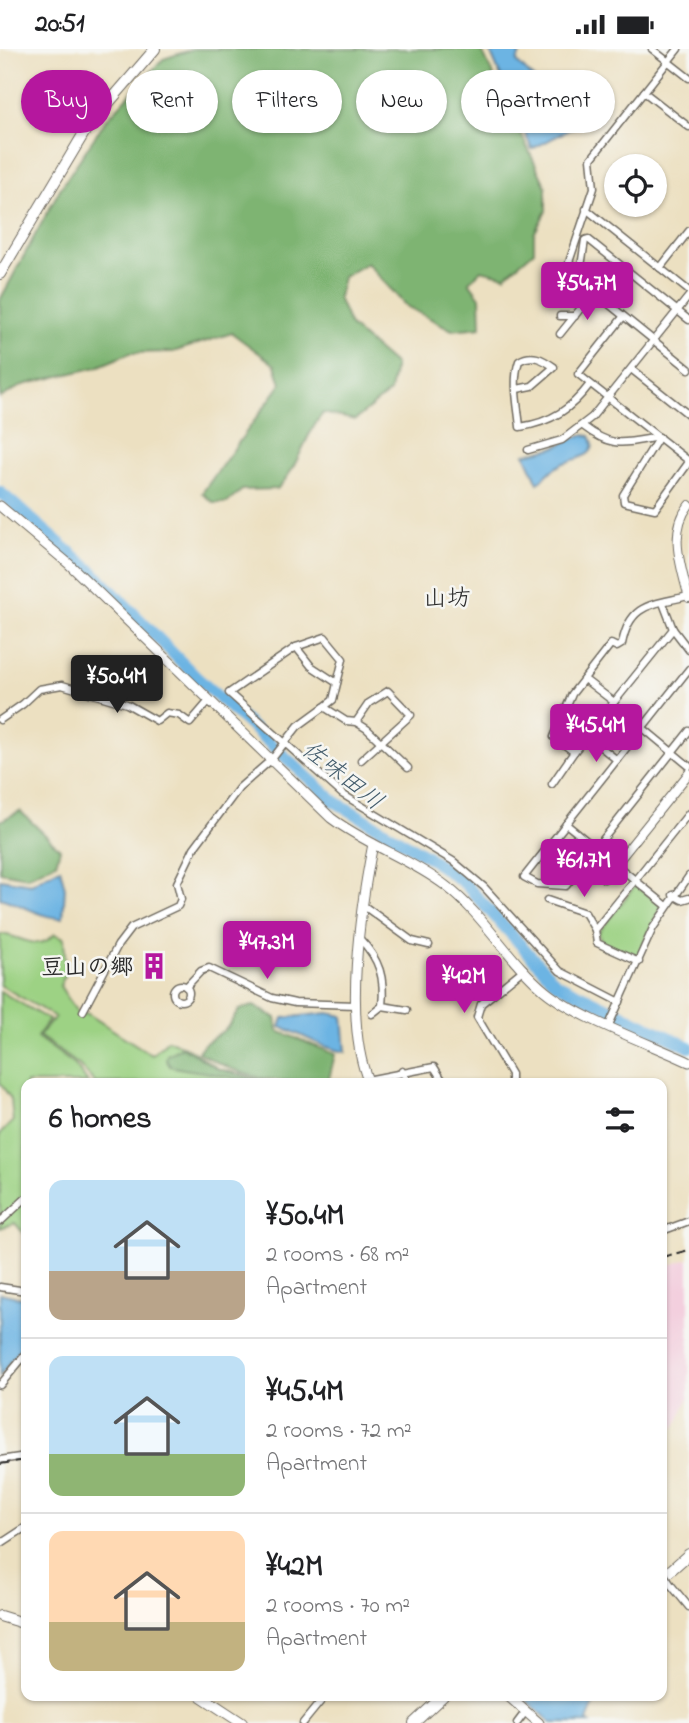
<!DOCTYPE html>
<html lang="en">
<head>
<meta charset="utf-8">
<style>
  body { margin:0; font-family:"Indie Flower","Klee One",sans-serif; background:#f2f2f2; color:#202124; height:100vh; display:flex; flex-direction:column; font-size:26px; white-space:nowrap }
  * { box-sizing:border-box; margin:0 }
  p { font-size:23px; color:#757577 }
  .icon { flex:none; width:38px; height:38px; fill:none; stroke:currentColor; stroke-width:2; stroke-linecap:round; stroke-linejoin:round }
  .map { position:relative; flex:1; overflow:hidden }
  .panel { position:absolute; left:21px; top:1029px; width:646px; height:623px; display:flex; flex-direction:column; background:#fff; border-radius:14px; box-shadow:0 2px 5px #0004 }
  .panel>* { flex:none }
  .top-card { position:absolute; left:21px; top:21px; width:648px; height:63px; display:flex; gap:14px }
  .buttons { position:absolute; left:604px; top:105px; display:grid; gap:14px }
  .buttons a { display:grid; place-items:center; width:63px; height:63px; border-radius:50%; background:#fff; box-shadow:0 2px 5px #0004; font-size:35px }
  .price { position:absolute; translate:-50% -60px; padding:0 16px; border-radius:7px; background:#b5179e; color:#fff; font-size:23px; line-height:46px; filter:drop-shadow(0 2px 4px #0008) }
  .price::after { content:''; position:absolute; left:50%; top:42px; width:21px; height:16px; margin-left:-10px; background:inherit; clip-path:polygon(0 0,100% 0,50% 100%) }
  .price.current { background:#222; color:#fff }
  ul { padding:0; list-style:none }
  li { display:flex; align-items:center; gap:21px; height:175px; padding:0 28px }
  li+li { border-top:2px solid #e0e0e0 }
  li span { display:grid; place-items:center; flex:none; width:196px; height:140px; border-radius:14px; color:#555 }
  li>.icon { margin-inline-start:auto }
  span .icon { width:84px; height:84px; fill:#fffc; stroke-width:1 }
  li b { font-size:30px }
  h2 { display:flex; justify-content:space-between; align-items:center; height:84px; padding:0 28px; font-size:30px }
  .tag { padding:0 24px; border-radius:32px; background:#fff; box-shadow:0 2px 5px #0004; font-size:24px; line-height:63px }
  .tag.current { background:#b5179e; color:#fff }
  .status { display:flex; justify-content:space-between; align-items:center; height:49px; padding:0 35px; background:#fff; direction:ltr }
  .status svg { height:19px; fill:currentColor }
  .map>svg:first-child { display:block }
</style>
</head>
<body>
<div class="status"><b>20:51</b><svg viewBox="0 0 49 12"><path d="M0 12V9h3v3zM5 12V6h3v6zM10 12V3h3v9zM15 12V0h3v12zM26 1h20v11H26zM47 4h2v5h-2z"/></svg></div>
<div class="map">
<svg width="689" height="1674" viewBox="0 0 689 1674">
  <rect width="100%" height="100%" fill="#f6f6f2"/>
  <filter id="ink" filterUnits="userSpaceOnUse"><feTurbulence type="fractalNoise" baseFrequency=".0143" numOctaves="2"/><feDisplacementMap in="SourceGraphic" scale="14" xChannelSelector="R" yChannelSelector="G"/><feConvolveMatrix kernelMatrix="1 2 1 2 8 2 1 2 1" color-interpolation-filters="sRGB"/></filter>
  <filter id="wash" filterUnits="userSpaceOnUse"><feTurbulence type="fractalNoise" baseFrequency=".00686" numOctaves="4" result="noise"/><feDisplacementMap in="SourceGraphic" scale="28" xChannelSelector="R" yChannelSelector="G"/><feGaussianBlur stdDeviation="1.57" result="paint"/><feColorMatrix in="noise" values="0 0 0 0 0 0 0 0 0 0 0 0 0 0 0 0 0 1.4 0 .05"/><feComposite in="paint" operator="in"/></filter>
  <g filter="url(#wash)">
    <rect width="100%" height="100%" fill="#ece0c1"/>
    <path fill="#f3cfde" d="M689,1210V1348L677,1375L662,1392V1218Z"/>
    <g fill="#9dd284" stroke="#647e58" stroke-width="2">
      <path d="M634,838H638L662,856L639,905L634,907L602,894L598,884Z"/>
      <path d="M0,885C23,887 37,904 55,885L64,889L66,923L60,937L77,963L88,965L152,1006L168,991L189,1000L219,1020L271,1034H95L79,1016L39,987L55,968L0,936Z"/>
      <path d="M0,942L49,971L37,988L75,1016L88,1034H26V1187L15,1174L0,1179V1085L13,1072L11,1050L0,1034Z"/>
    </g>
    <g fill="#7eb472" stroke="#54704e" stroke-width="2">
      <path d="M193,0H481L546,138V162L534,185V202L505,227L481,221L469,233L480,248L481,278L452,281L406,257L367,214L343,228L338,249L350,277L395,316L390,343L355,371L323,364C303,388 300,417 277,440L242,441L227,454H214L202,444L281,335L275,316L232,284L173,303L130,304L97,318L23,336L0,349V251L60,140L106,71L163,10Z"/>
      <path d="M20,762L60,800L56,814L27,828L0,823V772Z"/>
      <path d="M254,957L276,969L278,982L335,1005L328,1034C275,1034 243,1030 198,1003L204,995L226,980L240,960Z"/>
      <path d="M182,998L219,1020L270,1034C247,1034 236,1028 214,1025C199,1022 185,1021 170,1017L166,1011L167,1006Z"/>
    </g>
    <g fill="#6cb4e3" stroke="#4c7087" stroke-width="2">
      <path d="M489,0H515L520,4L517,13L535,31L534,39C541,47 565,56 576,64L574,78L532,100Z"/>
      <path d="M581,386L590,387C602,409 572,409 560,416C552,420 545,428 538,434L525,405L553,399Z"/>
      <path d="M60,819L65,839L63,869C41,869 22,855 0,849V830L31,835Z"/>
      <path d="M328,964L343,967L346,1003C323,1000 303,985 280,978L283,969Z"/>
      <path d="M0,1244L26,1250V1291L0,1327Z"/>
      <path d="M522,1647H597L587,1672L590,1674H552Z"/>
    </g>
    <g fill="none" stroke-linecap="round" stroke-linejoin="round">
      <path stroke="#6cb4e3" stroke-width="12" d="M0,443L93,523L196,628L334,752L428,808L464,834L556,934L689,998"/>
    </g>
  </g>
  <g filter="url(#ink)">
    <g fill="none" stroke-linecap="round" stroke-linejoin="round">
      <defs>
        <g id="minor">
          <path d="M652,0L689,29"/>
          <path d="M644,43L689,78"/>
          <path d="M586,160L689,242"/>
          <path d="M660,219L689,182"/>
          <path d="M552,243L565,225L594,139L591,110L678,0"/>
          <path d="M560,267H575"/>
          <path d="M623,268L578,325L689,412"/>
          <path d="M689,271L588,190L585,191L579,231L689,320"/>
          <path d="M560,285L593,244"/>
          <path d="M631,320L689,366"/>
          <path d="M517,340L532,337L554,318C543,310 532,304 519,312C512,332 518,357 520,378C552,373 571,360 590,335"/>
          <path d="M583,377C613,400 623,394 659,388"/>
          <path d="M659,388L623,446L624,453L655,460L689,413"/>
          <path d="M528,401L562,391L592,368L689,247"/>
          <path d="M663,554L673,580L689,601"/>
          <path d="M673,580L574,703L554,688L572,645L611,595L617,598L622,595C630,553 653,556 688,547"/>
          <path d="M296,598L311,617L337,634"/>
          <path d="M689,620L524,828L537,835L566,837L689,682"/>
          <path d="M584,630L614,653"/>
          <path d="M324,658L333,651L343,610L325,588L296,598L229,644L342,745L453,812L484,838L560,922L620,953"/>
          <path d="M0,671L23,655L39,640L62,636L127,655L157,672L167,664L179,666L190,674L208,653"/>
          <path d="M356,673L369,654L388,642L411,666L361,711"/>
          <path d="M643,679L689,717"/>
          <path d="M587,687L617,711"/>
          <path d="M552,735L574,703"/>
          <path d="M566,775L667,857"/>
          <path d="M604,830L616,815"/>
          <path d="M673,846L682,851L689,849"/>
          <path d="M547,851L585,864L595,881"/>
          <path d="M364,857L412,892L429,896"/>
          <path d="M360,890C380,911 385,929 382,957L407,961"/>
          <path d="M639,913L597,894L595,881L689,764"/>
          <circle cx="181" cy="944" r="8"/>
          <path d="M186,938L201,922L209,919L272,949L295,954L356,956"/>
          <path d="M83,962L118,896L131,879L178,857L181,850L177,834L194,799L239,739L272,710L298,677L324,658L346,672L356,673L367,680L408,719"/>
          <path d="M372,965L382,957"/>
          <path d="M609,976L653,879L689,827"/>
          <path d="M402,1022L408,1034"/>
          <path d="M367,1031L434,1018L444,1034"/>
          <path d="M511,1034V1025L477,968L481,955L524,920"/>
          <path d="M0,1173L26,1149"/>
          <path d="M662,1182L689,1172"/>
          <path d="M0,1238L26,1242"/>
          <path d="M0,1336L26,1305"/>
          <path d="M0,1411L26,1407"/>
          <path d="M0,1495L26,1478"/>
          <path d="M671,1536L689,1558"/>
          <path d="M303,1674L325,1647"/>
          <path d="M517,1674L526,1662"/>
        </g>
        <g id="tertiary">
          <path d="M689,456C668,483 681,518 689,549"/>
          <path d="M616,815L689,724"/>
        </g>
        <g id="secondary">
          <path d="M0,457L69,515L331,769C367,796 411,810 446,837C484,866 508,911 545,942C578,969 648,994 689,1013"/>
          <path d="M369,1034C343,974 360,860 373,795"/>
          <path d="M508,1647L539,1674"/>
        </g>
        <g id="primary">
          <path d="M0,225L87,79L155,0"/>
          <path d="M662,1529L689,1505"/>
          <path d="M0,1567L26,1575"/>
          <path d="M201,1647L242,1674"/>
          <path d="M414,1674L443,1647"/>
        </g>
      </defs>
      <use href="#minor" stroke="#6f6a60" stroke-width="9"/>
      <use href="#tertiary" stroke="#6f6a60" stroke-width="10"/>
      <use href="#secondary" stroke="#6f6a60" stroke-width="11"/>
      <use href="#primary" stroke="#6f6a60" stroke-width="12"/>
      <use href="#minor" stroke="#fff" stroke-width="6"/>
      <use href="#tertiary" stroke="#fff" stroke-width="8"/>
      <use href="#secondary" stroke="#fff" stroke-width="9"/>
      <use href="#primary" stroke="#fff" stroke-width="10"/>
      <g stroke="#2b2b2b" stroke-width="2" stroke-dasharray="10 5" stroke-linecap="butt">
        <path d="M662,1208L689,1201"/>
        <path d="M0,1415L26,1411"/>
      </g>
      <defs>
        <path id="minor-bridge" d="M662,1523L671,1536"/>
      </defs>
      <use href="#minor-bridge" stroke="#6f6a60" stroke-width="9" stroke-linecap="butt"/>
      <use href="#minor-bridge" stroke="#fff" stroke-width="6"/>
    </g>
  </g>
  <defs>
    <symbol id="building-bare" viewBox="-9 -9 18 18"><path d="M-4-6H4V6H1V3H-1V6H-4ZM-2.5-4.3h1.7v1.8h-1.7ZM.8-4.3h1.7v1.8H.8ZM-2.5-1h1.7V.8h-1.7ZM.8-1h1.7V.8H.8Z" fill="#b5179e" stroke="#f6f6f2" stroke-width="2.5" paint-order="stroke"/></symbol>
  </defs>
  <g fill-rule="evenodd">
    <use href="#building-bare" x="135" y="898" width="38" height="38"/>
  </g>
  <g text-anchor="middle" stroke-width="5" stroke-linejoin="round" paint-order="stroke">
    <g font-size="23" font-weight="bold" fill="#2b2b2b" stroke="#f6f6f2" text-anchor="end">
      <text x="133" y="925">豆山の郷</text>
    </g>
    <g font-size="24" fill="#2b2b2b" stroke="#f6f6f2">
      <text x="447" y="556">山坊</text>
    </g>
    <g font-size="24" font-style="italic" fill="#425b6b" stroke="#f6f6f2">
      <text transform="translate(343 726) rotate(38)" y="8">佐味田川</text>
    </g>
  </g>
</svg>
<div class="buttons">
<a><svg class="icon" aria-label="locate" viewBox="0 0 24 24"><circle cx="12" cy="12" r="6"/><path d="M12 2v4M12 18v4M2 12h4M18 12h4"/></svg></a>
</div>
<b class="price" style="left:587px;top:273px">¥54.7M</b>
<b class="price current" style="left:117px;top:666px">¥50.4M</b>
<b class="price" style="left:596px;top:715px">¥45.4M</b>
<b class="price" style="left:584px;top:850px">¥61.7M</b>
<b class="price" style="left:267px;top:932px">¥47.3M</b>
<b class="price" style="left:464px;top:966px">¥42M</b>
<div class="top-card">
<a class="tag current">Buy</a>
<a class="tag">Rent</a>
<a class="tag">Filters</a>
<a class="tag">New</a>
<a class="tag">Apartment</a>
</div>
<section class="panel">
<h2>6 homes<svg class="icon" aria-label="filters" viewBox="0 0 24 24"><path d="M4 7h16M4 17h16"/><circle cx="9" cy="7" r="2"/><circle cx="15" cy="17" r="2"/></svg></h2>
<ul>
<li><span style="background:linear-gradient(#bfe0f5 65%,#b9a48a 0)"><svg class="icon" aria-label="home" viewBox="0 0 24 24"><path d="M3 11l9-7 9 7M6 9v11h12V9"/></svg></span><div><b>¥50.4M</b><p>2 rooms · 68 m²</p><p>Apartment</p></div></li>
<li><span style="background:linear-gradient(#bfe0f5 70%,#8fb573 0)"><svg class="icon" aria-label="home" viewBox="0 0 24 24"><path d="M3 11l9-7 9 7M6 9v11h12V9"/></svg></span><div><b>¥45.4M</b><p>2 rooms · 72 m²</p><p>Apartment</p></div></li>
<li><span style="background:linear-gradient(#ffd9b3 65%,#c2b280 0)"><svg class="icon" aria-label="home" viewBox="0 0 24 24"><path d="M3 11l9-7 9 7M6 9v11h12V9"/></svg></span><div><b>¥42M</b><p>2 rooms · 70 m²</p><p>Apartment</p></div></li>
</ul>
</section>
</div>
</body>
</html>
